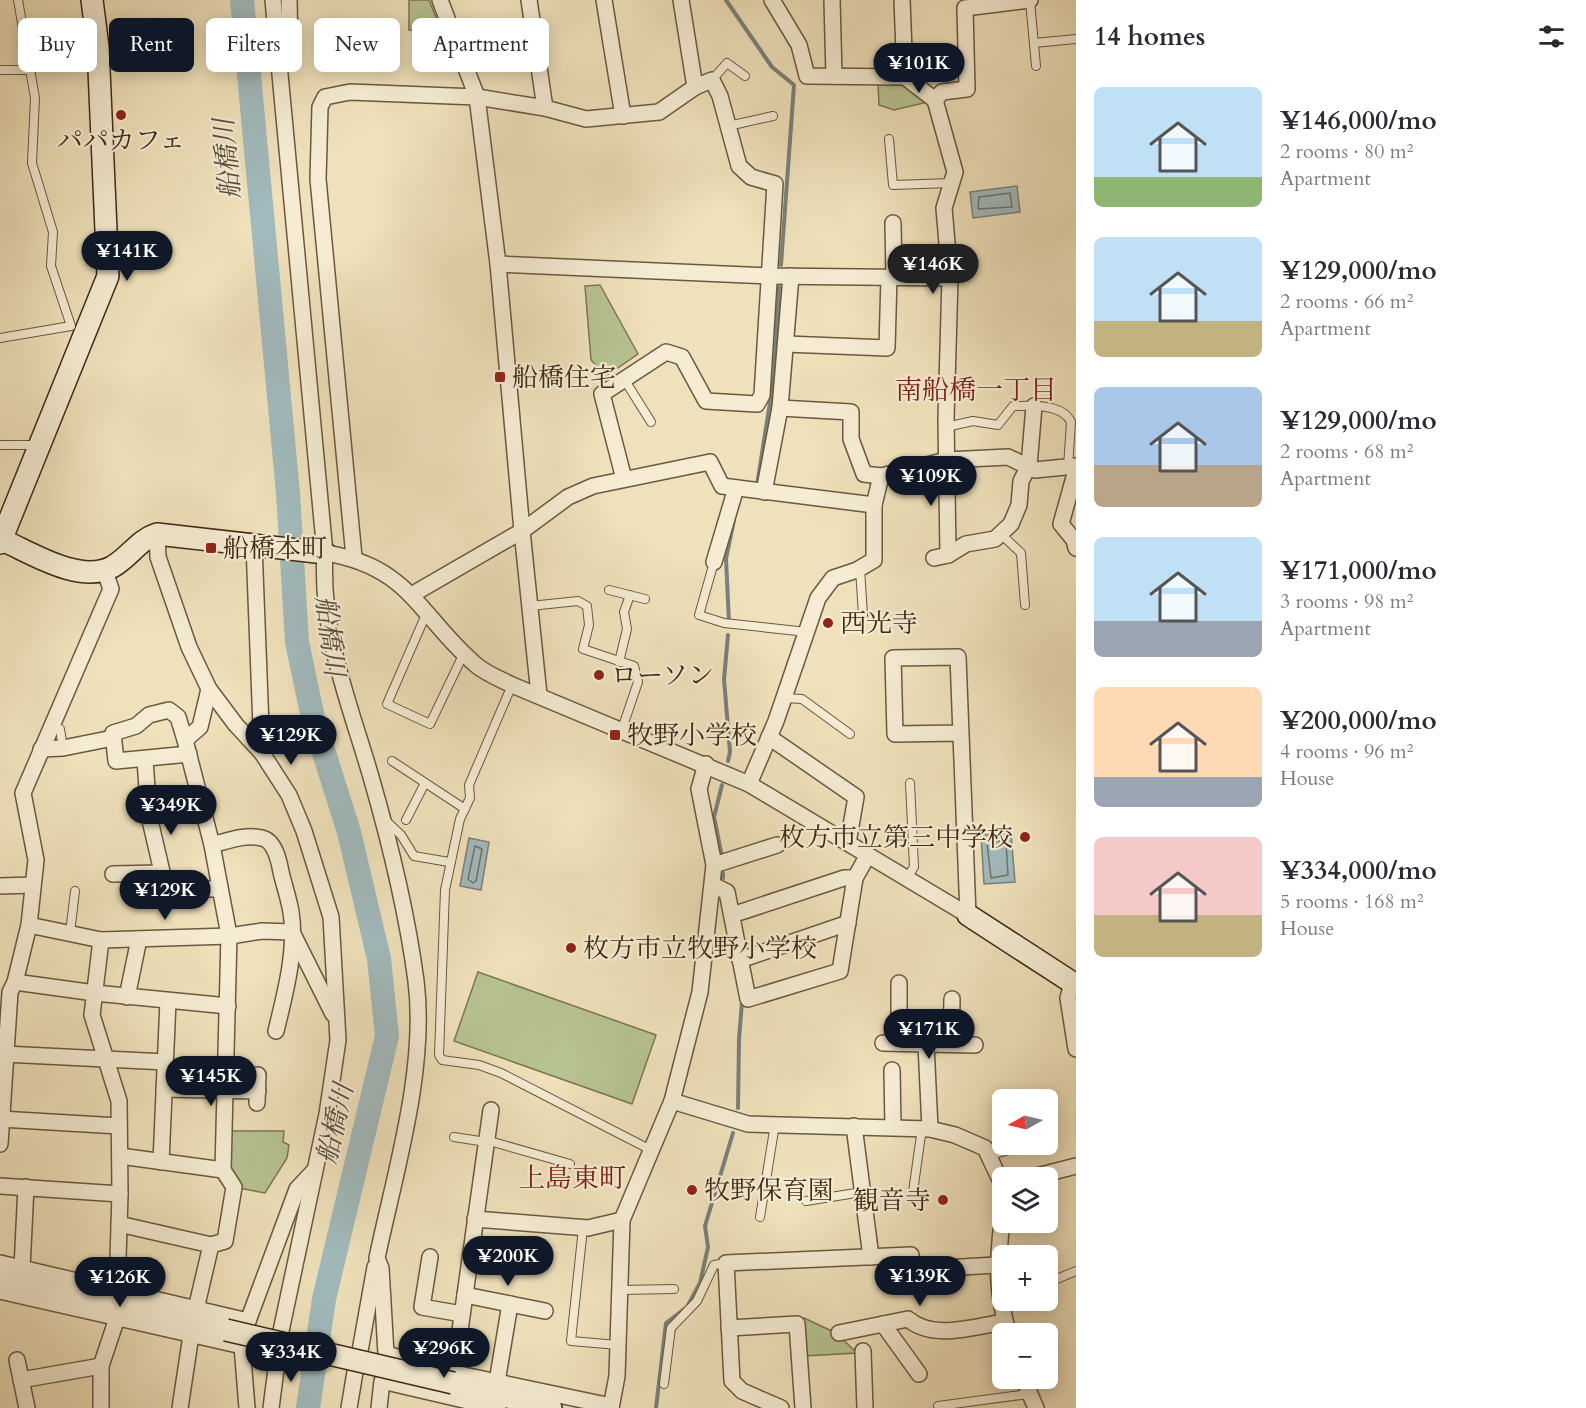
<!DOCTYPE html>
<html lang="en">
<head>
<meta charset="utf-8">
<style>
  body { margin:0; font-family:Cardo,"Noto Serif JP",serif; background:#f2f2f3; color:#2b2b33; height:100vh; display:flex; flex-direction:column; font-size:22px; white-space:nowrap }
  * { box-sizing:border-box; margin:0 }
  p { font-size:20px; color:#7c7c81 }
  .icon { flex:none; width:33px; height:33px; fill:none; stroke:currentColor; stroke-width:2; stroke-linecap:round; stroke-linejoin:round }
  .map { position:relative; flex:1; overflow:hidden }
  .details { display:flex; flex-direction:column; background:#fff; width:510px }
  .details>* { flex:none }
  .hud { position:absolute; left:18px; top:18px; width:570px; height:54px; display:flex; gap:12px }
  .needle { width:39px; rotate:262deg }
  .controls { position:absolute; left:992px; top:1089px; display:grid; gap:12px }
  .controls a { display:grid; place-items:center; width:66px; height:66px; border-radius:9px; background:#fff; box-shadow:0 3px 15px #0003; font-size:30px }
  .price { position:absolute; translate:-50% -51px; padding:0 14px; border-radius:21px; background:#111827; color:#fff; font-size:20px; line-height:39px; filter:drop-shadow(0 2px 3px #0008) }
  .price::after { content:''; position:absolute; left:50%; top:36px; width:18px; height:14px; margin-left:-9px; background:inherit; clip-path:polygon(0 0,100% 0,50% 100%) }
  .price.current { background:#222; color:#fff }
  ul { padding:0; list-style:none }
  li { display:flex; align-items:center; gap:18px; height:150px; padding:0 18px }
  li span { display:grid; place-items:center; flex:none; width:168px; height:120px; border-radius:9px; color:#555 }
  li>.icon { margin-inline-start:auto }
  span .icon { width:72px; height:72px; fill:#fffc; stroke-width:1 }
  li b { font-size:26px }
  h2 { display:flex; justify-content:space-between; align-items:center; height:72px; padding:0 18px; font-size:26px }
  .chip { padding:0 21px; border-radius:9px; background:#fff; box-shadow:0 3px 15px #0003; font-size:21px; line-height:54px }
  .chip.current { background:#111827; color:#fff }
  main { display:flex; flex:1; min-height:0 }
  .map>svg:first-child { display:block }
</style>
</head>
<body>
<main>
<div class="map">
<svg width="1076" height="1408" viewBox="0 0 1076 1408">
  <rect width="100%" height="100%" fill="#efe1bb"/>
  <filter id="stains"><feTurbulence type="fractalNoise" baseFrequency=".00333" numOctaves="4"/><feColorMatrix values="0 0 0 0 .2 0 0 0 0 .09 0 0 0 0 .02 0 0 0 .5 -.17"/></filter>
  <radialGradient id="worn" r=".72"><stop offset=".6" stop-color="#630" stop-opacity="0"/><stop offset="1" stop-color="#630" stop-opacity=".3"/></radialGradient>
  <g fill="#b7c391" stroke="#7b7653" stroke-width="1.5">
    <path d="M409,0H429L441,30H409Z"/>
    <path d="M903,83L928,102L894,110L879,105L878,84Z"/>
    <path d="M600,285L638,354L606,376L591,360L585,286Z"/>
    <path d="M478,972L656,1035L632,1104L454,1041Z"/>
    <path d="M224,1131H284L283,1142L289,1145L287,1158L265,1193L234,1187Z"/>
    <path d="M804,1318L836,1333L857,1353L804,1356L800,1326Z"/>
  </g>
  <g fill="#a1babd" stroke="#7a807a" stroke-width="1.5">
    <path d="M1017,186L1020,212L973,218L970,192Z"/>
    <path d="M1011,833L1015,882L984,884L981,835Z"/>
    <path d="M469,838L489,842L481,890L460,886Z"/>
  </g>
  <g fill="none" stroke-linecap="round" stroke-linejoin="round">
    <g stroke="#707269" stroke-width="1.5">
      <path d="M1010,193L1012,207L978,209L979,197Z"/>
      <path d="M1003,840L1006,842L1008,875L991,878L987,843Z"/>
      <path d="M475,846L482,849L476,881L473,883L468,879Z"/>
    </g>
    <g stroke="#7a807a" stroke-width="4">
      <path d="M726,0L772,67L794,85L781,265"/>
      <path d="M757,485L774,377L779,287"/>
      <path d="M729,622L726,559L734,520"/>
      <path d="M728,761L730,752L724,679L728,635"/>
      <path d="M722,857L714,817L722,785"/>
      <path d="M723,873V878"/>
      <path d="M738,1108L739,1039L742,1002"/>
      <path d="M656,1408L666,1323L687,1307L700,1283L708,1247L705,1226L733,1133"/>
    </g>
    <path stroke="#a1babd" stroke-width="24" d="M242,0L288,493L297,642L313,718L349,832L379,959L387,1036L324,1299L308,1408"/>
    <defs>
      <g id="lane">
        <path d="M1030,1L1036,66"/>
        <path d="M1034,43L1076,39"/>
        <path d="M0,70H30"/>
        <path d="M712,80L727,63L745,76"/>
        <path d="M728,126L773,116"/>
        <path d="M889,139L893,185L951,183"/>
        <path d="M0,338L71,326L51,266L53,232L32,163L35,98L18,0"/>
        <path d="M624,379L651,422"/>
        <path d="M946,427L973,421L998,425L1013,406C1031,406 1062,403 1071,422L1068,467"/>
        <path d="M0,445H38"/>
        <path d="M1001,534L1021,553L1025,605"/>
        <path d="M714,562L699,615L724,623L807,632"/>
        <path d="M860,569L863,615"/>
        <path d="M609,590L645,599"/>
        <path d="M530,606L578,601L587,606L589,625L583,649L634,666L638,682L622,729"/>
        <path d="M427,612L387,704L430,724L464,653"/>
        <path d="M619,662L627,629L624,612L630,595"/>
        <path d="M512,685L469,785L470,798L460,819L445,890L439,1055L442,1060L479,1065L501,1073L651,1150"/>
        <path d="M784,698L802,699L850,734"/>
        <path d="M60,729L63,748"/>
        <path d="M392,761L465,809"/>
        <path d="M385,820L401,835L414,856L449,862"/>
        <path d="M406,820L425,783"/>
        <path d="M907,878L914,867L910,783"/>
        <path d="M70,933L75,891"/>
        <path d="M454,1137L486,1142"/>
        <path d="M486,1140L570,1164"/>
        <path d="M991,1155L1013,1149"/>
        <path d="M912,1199L922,1128"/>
        <path d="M806,1201L862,1192"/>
        <path d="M760,1217L775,1124"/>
        <path d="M583,1228L571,1341L618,1345"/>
        <path d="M1047,1283L1076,1271"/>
        <path d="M620,1290L674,1289"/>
        <path d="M664,1384L671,1328L697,1301L714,1265L726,1263"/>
        <path d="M938,1406L1028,1394"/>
      </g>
      <g id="street">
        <path d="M273,0L325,553C320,634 349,701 371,777C390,843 407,913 416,981C427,1069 395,1172 377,1258L381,1268L386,1354L454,1373L611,1406"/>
        <path d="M289,0L290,50"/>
        <path d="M440,0L477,97L498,264L522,531L539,695"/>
        <path d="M529,0L545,108"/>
        <path d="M604,0L623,116"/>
        <path d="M681,0L695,87"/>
        <path d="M772,0L799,45L807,76L905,77L935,100"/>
        <path d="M832,0L834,76"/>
        <path d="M902,0L905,77"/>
        <path d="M893,223L894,277"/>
        <path d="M498,264L768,276L950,278L946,419L948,555"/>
        <path d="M950,278L944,208L955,172L935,100L942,92L967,89L965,8L1030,0"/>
        <path d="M786,344L887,348L889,277"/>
        <path d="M780,408L851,412V439L864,474L881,476"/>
        <path d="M1076,470L1061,524L1074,540L1076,548"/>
        <path d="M764,492L780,408L791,276"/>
        <path d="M157,534L158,557L189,647L209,689L236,725L262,753L289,795L304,831L331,917L338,1040L327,1114L281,1331"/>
        <path d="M254,545L262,753"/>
        <path d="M325,553C410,566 419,616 476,665C485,673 500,679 512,685L749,784L968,915"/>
        <path d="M354,557L318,179L320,107L325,97L350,92L477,97L545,108L586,119L659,112L695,87L712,80L720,96L739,166L751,177L775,184L762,395L757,404L706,401L682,357L666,352L602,394L624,479"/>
        <path d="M934,558L948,555L966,544L995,539L1011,524L1019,505L1021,481L1029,466L1034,406"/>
        <path d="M714,562L736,488"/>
        <path d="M413,594L522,531L568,497L593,486L710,462L722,486L874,505"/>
        <path d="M961,733L895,734L893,658L958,657L968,915"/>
        <path d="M769,737L856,797L848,843"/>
        <path d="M185,740L178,717L169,710L149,715L136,726L113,733L116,761L189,754"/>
        <path d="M41,749L63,748L113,738"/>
        <path d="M145,760L149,816L166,889H220"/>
        <path d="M749,784L776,721L818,598L833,578L857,570L874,560V505L881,476L947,460L1008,457L1035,470L1076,466"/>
        <path d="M212,845C227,841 245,834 262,838C275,841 279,861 281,872C284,885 289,899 291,912C297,950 285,994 276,1031"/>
        <path d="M714,865L777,845"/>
        <path d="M113,874L162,873"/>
        <path d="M713,885L727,892L748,999L840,971L855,878L868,855"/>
        <path d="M0,886L33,885"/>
        <path d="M732,915L844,878H855"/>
        <path d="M29,925L101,940L230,936L262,931L292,932L333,1014"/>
        <path d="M101,940L92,1015L119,1101L120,1194L117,1291"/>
        <path d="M740,960L848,923"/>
        <path d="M15,982L95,993L228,1006"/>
        <path d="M899,983V1043"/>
        <path d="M1072,983L1068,998L1076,1049"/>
        <path d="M127,997L139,939"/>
        <path d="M883,1043L975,1045"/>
        <path d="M926,1044L930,1129"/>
        <path d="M951,1044L952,999"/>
        <path d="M4,1054L166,1062"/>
        <path d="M892,1070L893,1127"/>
        <path d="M164,1089L258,1091"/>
        <path d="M672,1101L748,1124L930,1129L955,1135L985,1148L1002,1184"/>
        <path d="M257,1103L258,1075"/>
        <path d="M0,1119L119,1126"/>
        <path d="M854,1126L871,1257"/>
        <path d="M0,1144L10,992L15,982L29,925L36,860L23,793L111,589L104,569"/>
        <path d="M120,1156L223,1170"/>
        <path d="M161,1162L168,1001"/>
        <path d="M1029,1178L1076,1166"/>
        <path d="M0,1186L120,1194"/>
        <path d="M475,1219L588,1228L622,1220"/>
        <path d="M1002,1222C997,1263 996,1294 1009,1334"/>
        <path d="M119,1224L211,1245"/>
        <path d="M430,1257L422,1307L462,1314"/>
        <path d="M0,1263L248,1321"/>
        <path d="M22,1268L26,1187"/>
        <path d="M0,1291L242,1346"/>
        <path d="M465,1295L545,1311"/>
        <path d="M196,1309L211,1245L225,1241L234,1187L223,1170L229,935L212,845L185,740L200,727L209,689"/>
        <path d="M883,1324L919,1374"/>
        <path d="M729,1328L797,1324L803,1408"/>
        <path d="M839,1333L908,1319C934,1341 974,1326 1005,1322"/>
        <path d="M360,1351L375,1267"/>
        <path d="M863,1351L865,1408"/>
        <path d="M17,1360L27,1408"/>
        <path d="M454,1373L491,1110"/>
        <path d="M1023,1378L1036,1408"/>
        <path d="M21,1380L101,1366"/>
        <path d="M497,1382L510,1304"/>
        <path d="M101,1408V1366L117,1318"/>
        <path d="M180,1408L191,1335"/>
        <path d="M247,1408L242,1346L248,1321L297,1189L313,1172"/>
        <path d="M271,1408L278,1354"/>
        <path d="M349,1408L355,1372"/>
        <path d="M379,1408L382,1381L498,1408"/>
        <path d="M611,1408L617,1376L622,1220L672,1101L700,992L714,865L699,789L706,764"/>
        <path d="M781,1408L742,1391L732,1381L726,1263L911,1255V1270L996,1265"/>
      </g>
      <g id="secondary">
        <path d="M2,540C32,553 79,584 112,567C130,557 138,540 157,534L325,553"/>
        <path d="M0,543L108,276L98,47L92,0"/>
        <path d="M968,915L1076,985"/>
        <path d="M0,1275L226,1330"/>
        <path d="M453,1383L551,1408"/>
      </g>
    </defs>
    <use href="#lane" stroke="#6b583e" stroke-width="10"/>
    <use href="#street" stroke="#6b583e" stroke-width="18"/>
    <use href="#secondary" stroke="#3f2a15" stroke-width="24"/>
    <use href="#lane" stroke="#f5ecd3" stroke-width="8"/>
    <use href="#street" stroke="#f5ecd3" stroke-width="15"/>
    <use href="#secondary" stroke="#f5ecd3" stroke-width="21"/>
    <defs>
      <path id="secondary-bridge" d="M226,1330L453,1383"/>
    </defs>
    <use href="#secondary-bridge" stroke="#3f2a15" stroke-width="24" stroke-linecap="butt"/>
    <use href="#secondary-bridge" stroke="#f5ecd3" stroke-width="21"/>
  </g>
  <g fill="#8f2418" stroke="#f5ecd3" stroke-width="2">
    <circle cx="121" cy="115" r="6"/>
    <rect x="494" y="371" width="12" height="12" rx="3"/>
    <rect x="205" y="542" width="12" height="12" rx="3"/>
    <circle cx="828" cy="623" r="6"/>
    <circle cx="599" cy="675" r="6"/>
    <rect x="609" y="729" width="12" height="12" rx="3"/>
    <circle cx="1025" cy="837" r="6"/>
    <circle cx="571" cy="948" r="6"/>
    <circle cx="692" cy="1190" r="6"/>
    <circle cx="943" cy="1200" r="6"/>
  </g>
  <g text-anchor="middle" stroke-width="4.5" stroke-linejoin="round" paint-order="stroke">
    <g font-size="26" fill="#3f2a15" stroke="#f5ecd3" text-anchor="start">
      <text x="121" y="149" text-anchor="middle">パパカフェ</text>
      <text x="512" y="386">船橋住宅</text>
      <text x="223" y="557">船橋本町</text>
      <text x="840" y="632">西光寺</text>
      <text x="611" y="684">ローソン</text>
      <text x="627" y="744">牧野小学校</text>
      <text x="1013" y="846" text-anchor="end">枚方市立第三中学校</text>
      <text x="583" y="957">枚方市立牧野小学校</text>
      <text x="704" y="1199">牧野保育園</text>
      <text x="931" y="1209" text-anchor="end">観音寺</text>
    </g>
    <g font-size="27" font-style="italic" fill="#584e3f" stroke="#f5ecd3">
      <text transform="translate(227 159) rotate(-95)" y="9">船橋川</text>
      <text transform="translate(330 636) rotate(83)" y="9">船橋川</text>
      <text transform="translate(335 1124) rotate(-77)" y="9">船橋川</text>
    </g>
    <g font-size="27" fill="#7a1f14" stroke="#f5ecd3">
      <text x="976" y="399">南船橋一丁目</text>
      <text x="572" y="1187">上島東町</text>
    </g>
  </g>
  <rect width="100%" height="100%" filter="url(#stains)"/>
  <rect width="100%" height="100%" fill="url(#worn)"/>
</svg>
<div class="controls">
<a><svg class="needle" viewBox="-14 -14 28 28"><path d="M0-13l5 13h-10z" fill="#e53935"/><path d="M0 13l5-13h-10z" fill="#7c7c81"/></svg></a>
<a><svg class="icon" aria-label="layers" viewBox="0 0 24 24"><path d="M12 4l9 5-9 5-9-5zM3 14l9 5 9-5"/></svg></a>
<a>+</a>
<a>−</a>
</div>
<b class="price" style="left:919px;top:94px">¥101K</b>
<b class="price" style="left:127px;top:282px">¥141K</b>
<b class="price current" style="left:933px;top:295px">¥146K</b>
<b class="price" style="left:931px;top:507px">¥109K</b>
<b class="price" style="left:291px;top:766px">¥129K</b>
<b class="price" style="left:171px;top:836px">¥349K</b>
<b class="price" style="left:165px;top:921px">¥129K</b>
<b class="price" style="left:929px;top:1060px">¥171K</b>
<b class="price" style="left:211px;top:1107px">¥145K</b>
<b class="price" style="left:508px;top:1287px">¥200K</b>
<b class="price" style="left:920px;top:1307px">¥139K</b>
<b class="price" style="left:120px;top:1308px">¥126K</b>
<b class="price" style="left:444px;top:1379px">¥296K</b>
<b class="price" style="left:291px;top:1383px">¥334K</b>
<div class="hud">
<a class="chip">Buy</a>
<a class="chip current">Rent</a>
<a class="chip">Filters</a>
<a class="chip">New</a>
<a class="chip">Apartment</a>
</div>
</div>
<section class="details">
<h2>14 homes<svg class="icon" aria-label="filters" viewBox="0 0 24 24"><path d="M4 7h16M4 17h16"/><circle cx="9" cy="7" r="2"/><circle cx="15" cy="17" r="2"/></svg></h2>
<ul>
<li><span style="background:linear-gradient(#bfe0f5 75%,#8fb573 0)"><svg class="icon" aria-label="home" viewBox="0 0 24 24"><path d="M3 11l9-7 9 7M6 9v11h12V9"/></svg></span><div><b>¥146,000/mo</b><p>2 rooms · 80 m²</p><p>Apartment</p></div></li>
<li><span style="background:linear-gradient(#bfe0f5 70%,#c2b280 0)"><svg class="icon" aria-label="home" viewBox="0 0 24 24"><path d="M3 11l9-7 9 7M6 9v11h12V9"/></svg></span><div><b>¥129,000/mo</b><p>2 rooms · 66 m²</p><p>Apartment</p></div></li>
<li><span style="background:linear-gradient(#a9c7e8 65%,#b9a48a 0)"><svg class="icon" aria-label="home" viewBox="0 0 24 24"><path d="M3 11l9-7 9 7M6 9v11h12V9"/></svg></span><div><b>¥129,000/mo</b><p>2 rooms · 68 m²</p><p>Apartment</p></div></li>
<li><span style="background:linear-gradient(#bfe0f5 70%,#9aa5b1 0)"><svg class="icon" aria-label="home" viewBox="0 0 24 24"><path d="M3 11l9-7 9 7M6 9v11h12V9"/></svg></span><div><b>¥171,000/mo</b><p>3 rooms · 98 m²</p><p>Apartment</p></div></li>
<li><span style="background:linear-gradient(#ffd9b3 75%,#9aa5b1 0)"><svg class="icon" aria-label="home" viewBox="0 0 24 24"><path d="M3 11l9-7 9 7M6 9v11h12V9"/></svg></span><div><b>¥200,000/mo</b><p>4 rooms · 96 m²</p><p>House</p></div></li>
<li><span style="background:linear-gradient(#f6c9c9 65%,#c2b280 0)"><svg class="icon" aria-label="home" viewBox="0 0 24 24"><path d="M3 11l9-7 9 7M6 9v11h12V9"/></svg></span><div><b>¥334,000/mo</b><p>5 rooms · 168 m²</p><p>House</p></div></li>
</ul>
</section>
</main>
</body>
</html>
